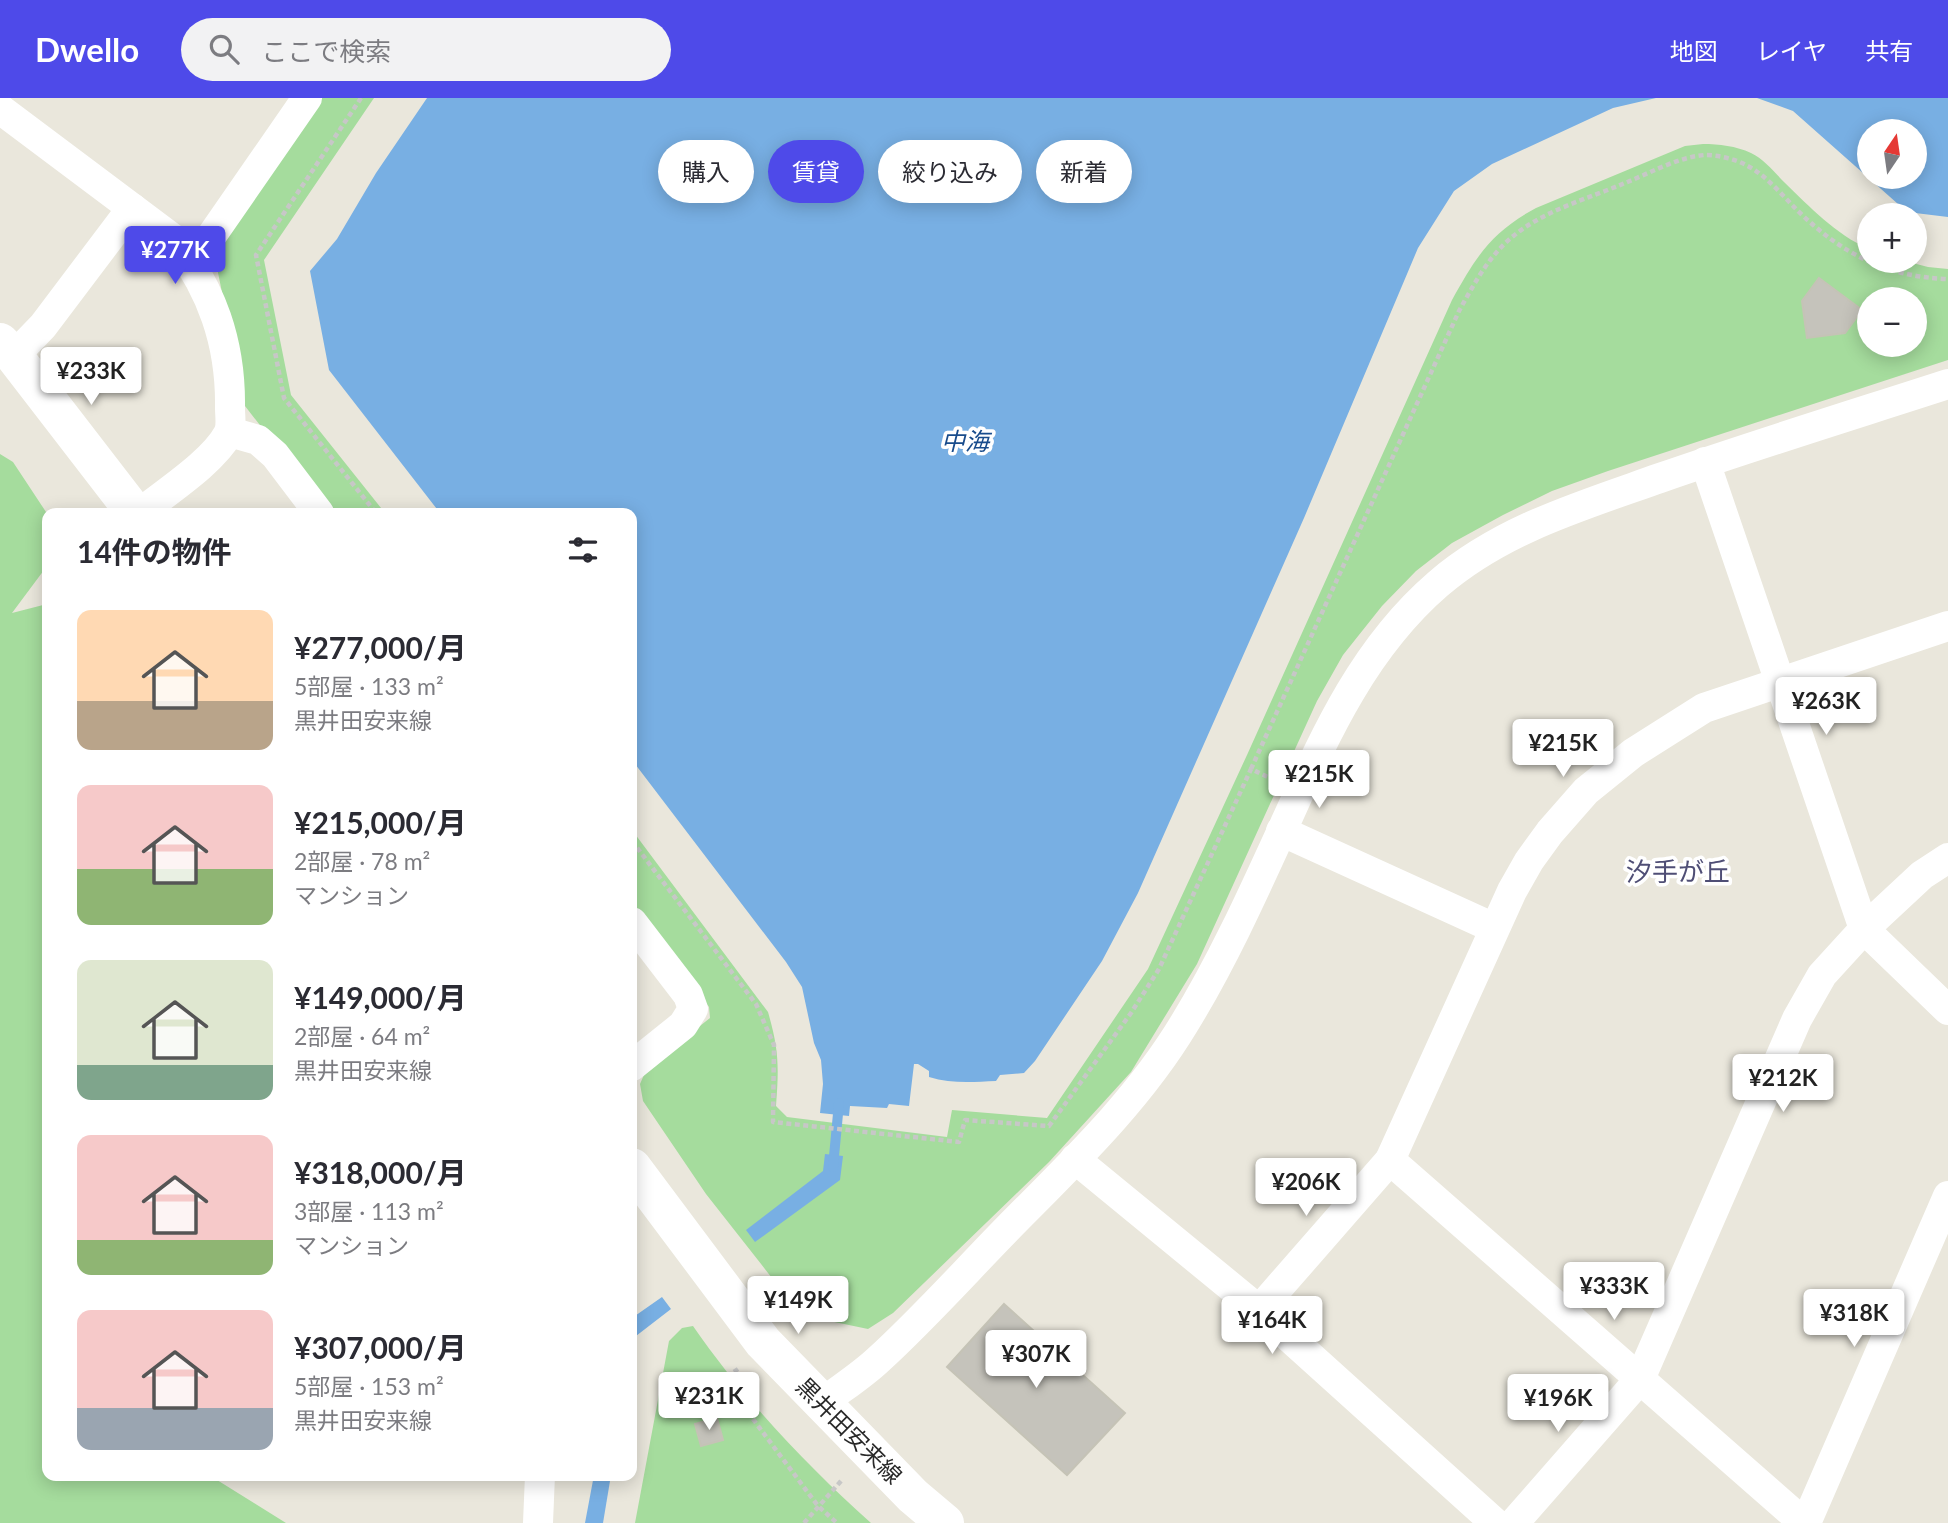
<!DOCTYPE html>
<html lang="ja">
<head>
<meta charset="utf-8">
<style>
  body { margin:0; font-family:Lato,"Noto Sans JP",sans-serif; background:#f2f2f3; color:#2b2b33; height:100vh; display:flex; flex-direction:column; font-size:26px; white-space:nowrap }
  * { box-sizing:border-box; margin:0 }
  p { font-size:23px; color:#7c7c81 }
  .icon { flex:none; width:38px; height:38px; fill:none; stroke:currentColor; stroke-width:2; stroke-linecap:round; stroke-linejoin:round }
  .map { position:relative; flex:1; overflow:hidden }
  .details { position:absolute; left:42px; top:410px; width:595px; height:973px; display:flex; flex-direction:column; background:#fff; border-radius:14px; box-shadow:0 4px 18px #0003 }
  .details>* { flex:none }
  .hud { position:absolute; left:658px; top:42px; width:665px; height:63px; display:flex; gap:14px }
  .needle { width:46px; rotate:13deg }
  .controls { position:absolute; left:1857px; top:21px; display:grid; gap:14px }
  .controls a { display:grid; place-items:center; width:70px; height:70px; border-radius:50%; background:#fff; box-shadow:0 4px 18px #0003; font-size:35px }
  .price { position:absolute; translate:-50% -60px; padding:0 16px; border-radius:7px; background:#fff; color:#222; font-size:23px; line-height:46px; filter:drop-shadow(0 2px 4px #0008) }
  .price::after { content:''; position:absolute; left:50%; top:42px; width:21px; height:16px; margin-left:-10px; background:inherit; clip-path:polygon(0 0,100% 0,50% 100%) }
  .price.current { background:#4e4ae9; color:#fff }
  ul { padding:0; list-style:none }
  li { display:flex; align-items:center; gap:21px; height:175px; padding:0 35px }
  li span { display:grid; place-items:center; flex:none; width:196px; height:140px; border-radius:14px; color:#555 }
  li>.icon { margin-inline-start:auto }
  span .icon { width:84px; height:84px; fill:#fffc; stroke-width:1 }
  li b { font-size:30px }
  h2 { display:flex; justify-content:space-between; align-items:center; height:84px; padding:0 35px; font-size:30px }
  .chip { padding:0 24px; border-radius:32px; background:#fff; box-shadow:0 4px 18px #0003; font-size:24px; line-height:63px }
  .chip.current { background:#4e4ae9; color:#fff }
  header { display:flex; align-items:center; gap:42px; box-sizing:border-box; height:98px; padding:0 35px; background:#4e4ae9; color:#fff }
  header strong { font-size:33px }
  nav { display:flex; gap:38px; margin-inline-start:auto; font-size:24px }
  .search { width:490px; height:63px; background:#f2f2f3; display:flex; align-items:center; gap:18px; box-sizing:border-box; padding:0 24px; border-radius:38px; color:#7c7c81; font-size:26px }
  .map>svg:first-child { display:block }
</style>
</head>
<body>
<header>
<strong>Dwello</strong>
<div class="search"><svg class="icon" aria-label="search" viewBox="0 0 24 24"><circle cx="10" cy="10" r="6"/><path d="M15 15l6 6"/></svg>ここで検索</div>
<nav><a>地図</a><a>レイヤ</a><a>共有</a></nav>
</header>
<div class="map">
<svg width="1948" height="1425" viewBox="0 0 1948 1425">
  <rect width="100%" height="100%" fill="#eae7dc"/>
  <g fill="#a5dc9d" fill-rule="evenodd">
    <path d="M321,0H374L264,162L291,297L385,415H328L245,308L213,150Z"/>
    <path d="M1703,46C1719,46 1736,48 1751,55C1764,61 1774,74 1784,84C1810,109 1835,136 1869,151V163H1905L1928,169L1948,171V262L1608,373L1552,393L1503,417L1452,445L1416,473L1382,508L1343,557L1317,603L1197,866L1131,974L1049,1064L893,1215L868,1231L801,1217L706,1096L643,1003L640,986L647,970L710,920L709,909L632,808V732L768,914C779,952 779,968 776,1008L787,1019L947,1039L952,1012L1047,1020L1148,871L1247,657L1452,202C1476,159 1491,134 1536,110L1685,48ZM1869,201H1914V247H1869Z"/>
    <path d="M0,356L13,364L46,414L47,425V468L12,515L47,506V1377H209L286,1425H0Z"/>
    <path d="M693,1228C742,1299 806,1367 871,1425H635L669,1243L682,1230Z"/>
  </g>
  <g fill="#78afe3" fill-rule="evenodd">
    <path d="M427,0H1656L1613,10L1492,66L1454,93L1418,150L1304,420L1138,795L1102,863L1035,963L1024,975L1000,977L996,983C973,984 951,986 929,979V973L918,966H914L909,1008L889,1006L887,1010L850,1008L849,1018L820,1015L823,986L821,962L814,945L802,889L786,864L632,662V415H440L329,272L310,173L337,141L376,75Z"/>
    <path d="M1757,0H1948V119L1907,114L1793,13ZM1914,33V79H1869V33Z"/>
    <path d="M825,1056L843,1058L840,1082L755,1144L746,1132L823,1073Z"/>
    <path d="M662,1199L671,1211L636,1238L632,1260V1220Z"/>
    <path d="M594,1377H611L603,1425H585Z"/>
  </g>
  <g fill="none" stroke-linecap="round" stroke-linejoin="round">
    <path stroke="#78afe3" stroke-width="10" d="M833,1069L839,1005"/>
  </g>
  <g fill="#c5c3bb" stroke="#c5c3b6" stroke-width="2">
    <path d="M1819,180L1862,212L1845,235L1807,240L1802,203Z"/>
    <path d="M1004,1206L1125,1315L1067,1377L947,1269Z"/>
    <path d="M717,1320L723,1342L701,1348L695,1326Z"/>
  </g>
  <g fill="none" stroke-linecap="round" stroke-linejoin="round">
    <g stroke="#c7c7c7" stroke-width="4.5" stroke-dasharray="5 3.5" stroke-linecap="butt">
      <path d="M361,0L256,157L284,300L376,415"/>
      <path d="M1251,671L1459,213C1473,188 1488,159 1511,140C1542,113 1587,101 1625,85C1650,75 1678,59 1705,57C1718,57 1735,61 1746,67C1766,77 1782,97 1798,113C1841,155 1886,179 1948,181"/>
      <path d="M632,743L756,906L774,947L773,1024L959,1044L965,1022L1049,1028L1131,915L1159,871L1251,671L1270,680"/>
      <path d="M738,1271L723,1281L818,1408L837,1425"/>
      <path d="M804,1425L841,1383"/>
    </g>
    <g stroke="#fff" stroke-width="30">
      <path d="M0,11L172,140C212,191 231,245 230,310C230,318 232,329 228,336C213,364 166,394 140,415"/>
      <path d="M192,166L307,0"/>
      <path d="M14,258L43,228L132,110"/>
      <path d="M230,334L258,342L275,357L319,415"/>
      <path d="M1705,364L1864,831L1948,912"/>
      <path d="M1281,733L1494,830"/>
      <path d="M632,824L688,897L693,911L683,927L632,968"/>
      <path d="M1075,1061L1259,1212L1495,1425"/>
      <path d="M1390,1062L1804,1425"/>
      <path d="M1259,1212L1390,1062L1512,793L1529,763L1550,734L1586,693L1633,655L1704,610L1948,528"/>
      <path d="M821,1306C840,1291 861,1278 878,1262C923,1221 964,1175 1007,1131C1070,1067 1137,1004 1184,926C1224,861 1256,789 1288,719C1327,633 1365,549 1438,486C1502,431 1581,408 1660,380C1755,347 1852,317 1948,286"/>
      <path d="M538,1425L540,1377"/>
      <path d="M1514,1425L1640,1281L1797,921L1822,877L1864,831L1922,777L1948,760"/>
      <path d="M1806,1425L1948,1098"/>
    </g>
    <g stroke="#fff" stroke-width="38">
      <path d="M0,244L14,258L135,415"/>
      <path d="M632,1069L763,1244L913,1398L945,1425"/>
    </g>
  </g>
  <g text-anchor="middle" stroke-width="7" stroke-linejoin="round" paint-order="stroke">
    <g font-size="23" fill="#292929" stroke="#fff">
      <text transform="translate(849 1333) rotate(45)" y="8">黒井田安来線</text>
    </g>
    <g font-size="24" font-style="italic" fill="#194c8c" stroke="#fff">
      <text x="965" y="352">中海</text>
    </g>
    <g font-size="26" fill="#4f4e75" stroke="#fff">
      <text x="1678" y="783">汐手が丘</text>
    </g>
  </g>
</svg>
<div class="controls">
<a><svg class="needle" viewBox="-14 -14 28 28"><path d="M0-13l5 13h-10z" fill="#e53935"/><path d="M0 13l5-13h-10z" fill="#7c7c81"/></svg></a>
<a>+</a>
<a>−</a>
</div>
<b class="price current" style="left:175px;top:188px">¥277K</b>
<b class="price" style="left:91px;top:309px">¥233K</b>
<b class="price" style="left:1826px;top:639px">¥263K</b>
<b class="price" style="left:1563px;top:681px">¥215K</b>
<b class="price" style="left:1319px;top:712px">¥215K</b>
<b class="price" style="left:1783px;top:1016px">¥212K</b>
<b class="price" style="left:1306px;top:1120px">¥206K</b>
<b class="price" style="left:1614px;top:1224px">¥333K</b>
<b class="price" style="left:798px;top:1238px">¥149K</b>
<b class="price" style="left:1854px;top:1251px">¥318K</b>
<b class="price" style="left:1272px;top:1258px">¥164K</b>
<b class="price" style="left:1036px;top:1292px">¥307K</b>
<b class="price" style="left:709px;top:1334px">¥231K</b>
<b class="price" style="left:1558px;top:1336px">¥196K</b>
<div class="hud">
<a class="chip">購入</a>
<a class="chip current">賃貸</a>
<a class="chip">絞り込み</a>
<a class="chip">新着</a>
</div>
<section class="details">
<h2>14件の物件<svg class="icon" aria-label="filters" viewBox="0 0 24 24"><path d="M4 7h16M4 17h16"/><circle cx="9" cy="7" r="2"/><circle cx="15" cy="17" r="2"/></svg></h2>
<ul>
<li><span style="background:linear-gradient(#ffd9b3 65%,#b9a48a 0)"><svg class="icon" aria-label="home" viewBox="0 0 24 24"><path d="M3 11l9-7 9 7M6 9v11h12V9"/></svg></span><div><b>¥277,000/月</b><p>5部屋 · 133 m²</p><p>黒井田安来線</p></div></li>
<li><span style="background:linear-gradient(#f6c9c9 60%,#8fb573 0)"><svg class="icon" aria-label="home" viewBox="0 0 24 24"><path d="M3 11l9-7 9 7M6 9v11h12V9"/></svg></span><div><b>¥215,000/月</b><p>2部屋 · 78 m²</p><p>マンション</p></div></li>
<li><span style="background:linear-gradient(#dfe7d0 75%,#7fa58c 0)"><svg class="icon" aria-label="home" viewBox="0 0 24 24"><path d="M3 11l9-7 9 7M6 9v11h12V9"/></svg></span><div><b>¥149,000/月</b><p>2部屋 · 64 m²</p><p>黒井田安来線</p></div></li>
<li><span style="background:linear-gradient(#f6c9c9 75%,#8fb573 0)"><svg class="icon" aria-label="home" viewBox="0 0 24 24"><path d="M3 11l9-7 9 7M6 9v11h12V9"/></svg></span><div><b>¥318,000/月</b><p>3部屋 · 113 m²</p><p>マンション</p></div></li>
<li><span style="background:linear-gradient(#f6c9c9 70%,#9aa5b1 0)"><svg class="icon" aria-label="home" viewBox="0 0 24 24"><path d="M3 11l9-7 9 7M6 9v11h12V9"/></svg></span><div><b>¥307,000/月</b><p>5部屋 · 153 m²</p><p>黒井田安来線</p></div></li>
</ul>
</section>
</div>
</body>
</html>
